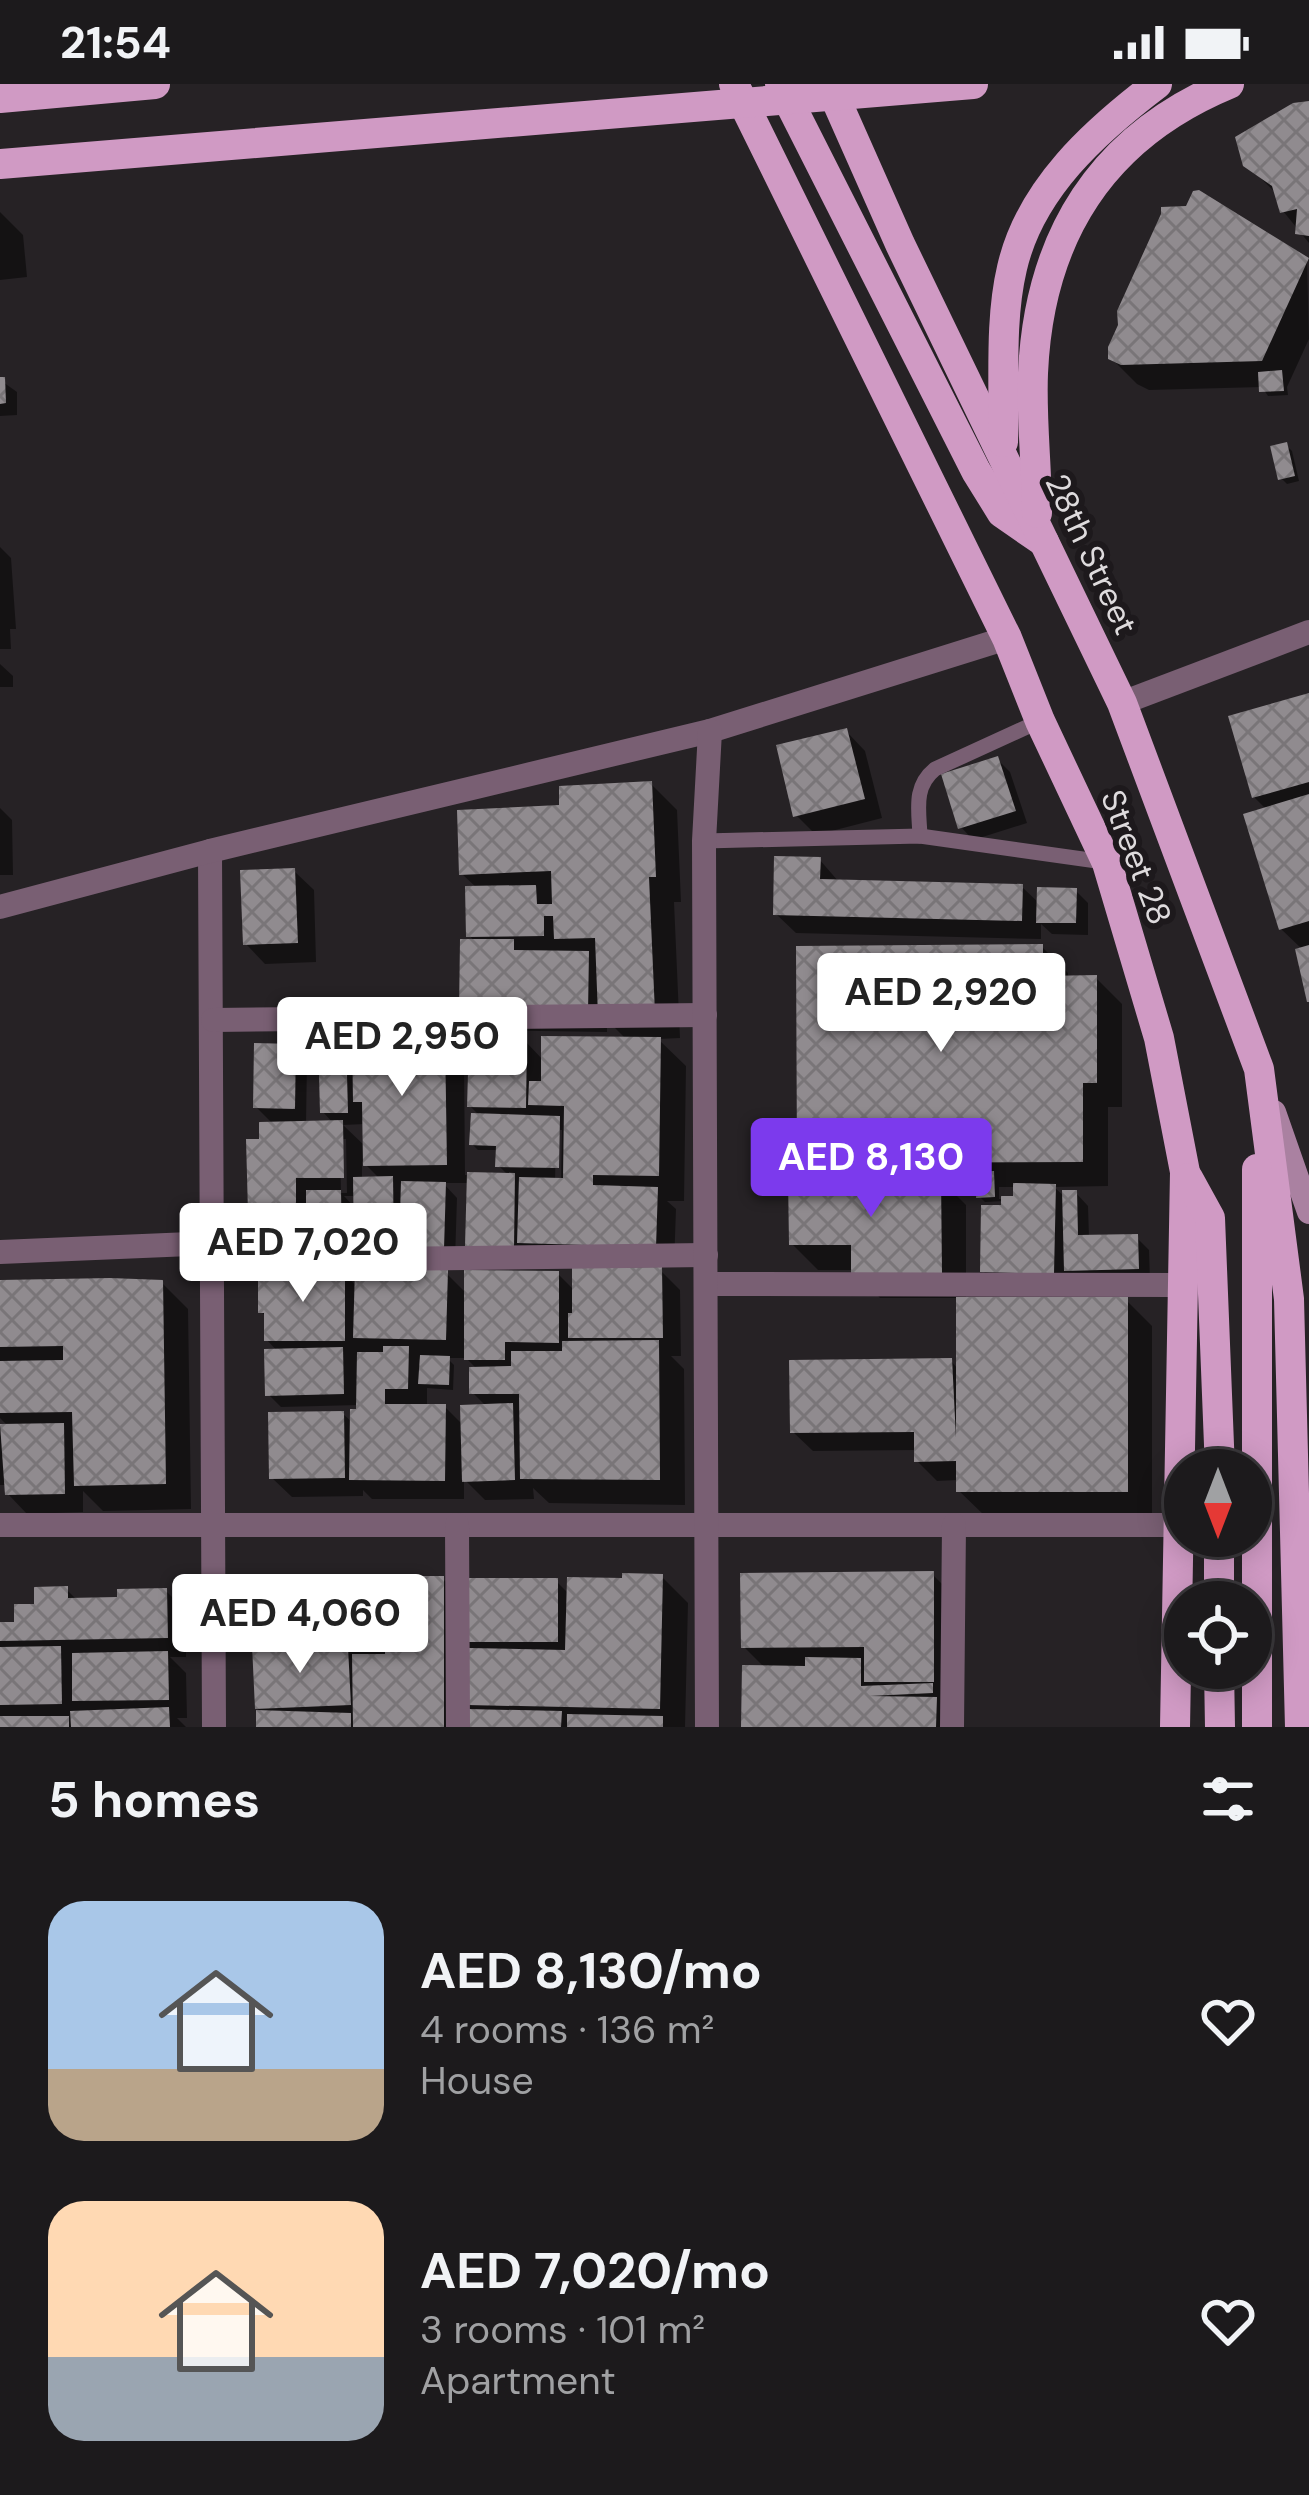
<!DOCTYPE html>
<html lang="en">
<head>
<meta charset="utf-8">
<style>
  body { margin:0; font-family:"DM Sans",sans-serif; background:#252325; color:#f1f3f6; height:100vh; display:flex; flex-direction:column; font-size:45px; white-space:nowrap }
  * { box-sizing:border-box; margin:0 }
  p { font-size:39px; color:#a0a1a3 }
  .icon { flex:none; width:66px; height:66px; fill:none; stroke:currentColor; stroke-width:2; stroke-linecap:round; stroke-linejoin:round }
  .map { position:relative; height:1643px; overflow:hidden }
  .details { display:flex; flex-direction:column; background:#1c1a1c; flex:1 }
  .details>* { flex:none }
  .needle { width:78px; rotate:180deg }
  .controls { position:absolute; left:1164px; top:1365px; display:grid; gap:24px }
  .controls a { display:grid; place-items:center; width:108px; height:108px; border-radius:50%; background:#1c1a1c; box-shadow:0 6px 30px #0003,0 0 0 3px #3a383b; font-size:60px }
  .price { position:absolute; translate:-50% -102px; padding:0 27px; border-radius:12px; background:#fff; color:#222; font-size:39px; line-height:78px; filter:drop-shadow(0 3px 6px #0008) }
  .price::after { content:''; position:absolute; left:50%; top:72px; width:36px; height:27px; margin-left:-18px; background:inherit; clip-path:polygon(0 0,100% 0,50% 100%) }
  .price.on { background:#7c3aed; color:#fff }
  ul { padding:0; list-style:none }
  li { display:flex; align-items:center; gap:36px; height:300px; padding:0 48px }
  li span { display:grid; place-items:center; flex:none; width:336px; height:240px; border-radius:36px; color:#555 }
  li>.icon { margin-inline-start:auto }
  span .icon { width:144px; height:144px; fill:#fffc; stroke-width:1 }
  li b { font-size:51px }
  h2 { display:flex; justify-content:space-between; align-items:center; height:144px; padding:0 48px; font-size:51px }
  .status { display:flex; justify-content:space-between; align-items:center; height:84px; padding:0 60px; background:#1c1a1c; direction:ltr }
  .status svg { height:33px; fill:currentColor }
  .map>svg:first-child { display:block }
</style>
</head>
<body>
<div class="status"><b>21:54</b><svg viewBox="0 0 49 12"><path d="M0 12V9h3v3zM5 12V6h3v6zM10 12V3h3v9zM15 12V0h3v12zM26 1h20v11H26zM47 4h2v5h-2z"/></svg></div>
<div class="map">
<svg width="1309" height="1643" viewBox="0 0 1309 1643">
  <defs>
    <pattern id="building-cross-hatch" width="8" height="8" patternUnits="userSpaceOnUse" patternTransform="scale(3)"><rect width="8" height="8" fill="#908b8f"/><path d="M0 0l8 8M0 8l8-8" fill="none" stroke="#797578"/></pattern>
  </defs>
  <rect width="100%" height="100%" fill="#262225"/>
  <g fill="#0007" fill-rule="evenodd">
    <path d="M1309,20V159L1283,127L1278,111L1246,80Z"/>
    <path d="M0,128L23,151L27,193L0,196Z"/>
    <path d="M1307,176L1309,255L1287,303L1288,311L1268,312L1262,303L1149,306L1137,300L1111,274Z"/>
    <path d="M0,296L17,308V331L0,332Z"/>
    <path d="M1286,361L1292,367L1299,397L1287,400L1281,394Z"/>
    <path d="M0,463L11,474L16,545H10L11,565H0Z"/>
    <path d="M0,580L13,592V603H0Z"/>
    <path d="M1309,612V912L1303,866L1281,845L1267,726L1254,713Z"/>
    <path d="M846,647L865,667L882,734L816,751L796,731Z"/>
    <path d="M997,675L1010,688L1027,739L973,756L961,743Z"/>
    <path d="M651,700L677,726L681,818H674L680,954L658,955L686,982L684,1117H667L676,1125L674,1181L481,1173L470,1099H443L457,1114L455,1176L370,1175L353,1158V1176L264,1141L250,1127L262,1058L274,1041L256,1023L295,963L307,976L306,1040H334L323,1028L345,955L355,965L444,955L464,975L465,1091L509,1092L498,1081L499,1066H478L472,1060L480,1032L470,1022L526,958L544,977L627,956L607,936V948L482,946L462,926L475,858L469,851L478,805L462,790L562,724ZM365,1040L366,1063L343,1041ZM556,1046H562L561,1100L555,1099ZM340,1055H346L347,1109H341ZM362,1077L381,1096H362ZM344,1112H356V1125Z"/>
    <path d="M0,724L12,736L13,791H0Z"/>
    <path d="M819,775L839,798L1022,803L1040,820L1076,807L1088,819V851L1052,850L1041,840V855L796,849L776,830Z"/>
    <path d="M294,787L314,806L316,878L265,880L246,860Z"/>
    <path d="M1042,863L1068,889V895L1096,894L1122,920V1023H1108V1102L1054,1103L1065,1113L1076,1109L1088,1122L1089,1154L1136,1153L1149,1166L1150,1197L1003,1207L983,1187L1004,1117L985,1118L979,1112V1103H948L966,1121V1216H1126L1152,1242V1432H985L958,1406V1396L937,1397L917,1377V1366L813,1367L793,1348L951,1277L958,1285V1214H880L854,1186H818L792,1160L818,1096L800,1078ZM999,1103H1016V1115H999Z"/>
    <path d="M660,1186L680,1206L681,1272H671L684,1285L685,1421L549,1419L533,1404L534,1415L485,1416L464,1395V1415H372L363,1406V1412L292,1413L272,1394L343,1330L353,1339L359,1321L281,1323L268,1310L278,1268L267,1256V1233L261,1228L344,1189L357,1203L446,1189L467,1210L558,1190L575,1207ZM447,1274H466L478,1286L472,1308L487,1323L464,1342L445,1323H427V1304L453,1306L454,1281Z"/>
    <path d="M0,1199H162L188,1225L191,1425L103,1427L83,1407V1428L27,1430L8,1410L7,1401H0V1343H9L0,1334Z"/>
    <path d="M932,1490L958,1516L961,1643H744L765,1584L744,1563Z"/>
    <path d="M662,1493L688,1519L685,1643H259L256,1564L267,1565L259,1557L443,1495L469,1521L556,1497L569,1510Z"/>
    <path d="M66,1505L78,1517L120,1516L166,1507L186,1527V1573H170L186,1589L187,1634H177L186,1643H0V1541H17Z"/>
  </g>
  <g fill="url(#building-cross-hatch)">
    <path d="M1309,17V152L1295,150L1297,125L1280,129L1272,102L1243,82L1235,53L1293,19Z"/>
    <path d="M1199,106L1309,174L1262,277L1121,281L1108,275V263L1118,241L1117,227L1161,130V123L1186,122L1193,107Z"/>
    <path d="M1282,286L1284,307L1259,308L1258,288Z"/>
    <path d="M0,293H5L6,319L0,320Z"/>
    <path d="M1287,358L1295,392L1278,396L1270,362Z"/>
    <path d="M1309,609V698L1252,714L1228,632Z"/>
    <path d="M847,644L865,715L793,733L776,661Z"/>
    <path d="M998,672L1016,727L958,745L941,690Z"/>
    <path d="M652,697L656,793H649L655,929L598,932L595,854L554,855L553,832H544V852L466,853L465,802L536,801L537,820H552L551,787L459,791L457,726L559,721V702Z"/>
    <path d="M1309,710V837L1279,846L1243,730Z"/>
    <path d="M774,772L821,773L820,795L1023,800L1022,837L773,831Z"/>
    <path d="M295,784L298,859L243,861L240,786Z"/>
    <path d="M1037,803L1077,804L1076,839H1036Z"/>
    <path d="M460,855H514V866L589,867L588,929L459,927Z"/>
    <path d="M1043,860V892L1097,891V999H1083V1078L797,1079L796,862Z"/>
    <path d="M1309,861V918H1307L1295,865Z"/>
    <path d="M346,952L348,1029H320L318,953Z"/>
    <path d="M445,952L447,1081L363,1082L362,1018H353L352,953Z"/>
    <path d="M541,952L661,953L659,1092L593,1091V1101L658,1103L656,1163L517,1159L519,1093L563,1094L564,1022L528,1021L529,997H541Z"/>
    <path d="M469,954L527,955L526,1024L467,1023Z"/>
    <path d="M254,959L296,960L295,1025L253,1024Z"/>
    <path d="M471,1029L560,1032L559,1084L495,1083L496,1062L469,1061Z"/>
    <path d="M343,1036L344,1094H296V1128L248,1129L246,1055H259V1038Z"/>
    <path d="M994,1087L995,1113L976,1114V1088Z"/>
    <path d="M467,1088L515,1089L514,1163L465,1162Z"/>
    <path d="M393,1092L394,1163L354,1164L353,1093Z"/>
    <path d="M941,1092L942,1189H851V1161H789L788,1093Z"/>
    <path d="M401,1097L446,1098L444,1165L399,1164Z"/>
    <path d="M1013,1099L1056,1100L1054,1190L980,1188L981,1121H1001V1112H1013Z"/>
    <path d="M306,1106H341L342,1164L251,1165V1138H306Z"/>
    <path d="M1062,1106H1077L1078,1151L1138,1150L1139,1185L1064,1187Z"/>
    <path d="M662,1183L663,1254H568V1229H572V1184Z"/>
    <path d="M355,1184L448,1186L446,1256L353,1254Z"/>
    <path d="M258,1186H345V1257H264V1229H258Z"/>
    <path d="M464,1186L559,1187V1259L505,1258V1276H464Z"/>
    <path d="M110,1194L163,1196L166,1400L74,1402L72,1328L0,1329V1277L63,1276V1262L0,1263V1196Z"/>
    <path d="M956,1213H1128V1408H956V1377L914,1378V1348L790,1349L789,1276L952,1274L956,1354Z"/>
    <path d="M659,1256L660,1396L520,1395L519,1310H469V1283L511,1282V1267H562V1257Z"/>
    <path d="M383,1262H409L408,1305H385V1320H446L445,1397L349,1396L350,1325H356L357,1268H383Z"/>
    <path d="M343,1263L344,1310L265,1312L264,1265Z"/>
    <path d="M420,1271L450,1272L449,1301L418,1300Z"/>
    <path d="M513,1319L515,1396L462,1398L460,1321Z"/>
    <path d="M344,1327L345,1394L269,1395L268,1328Z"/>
    <path d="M64,1339L65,1410L5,1411L0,1340Z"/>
    <path d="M934,1487V1598H864V1563L741,1564L740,1489Z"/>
    <path d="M622,1489L663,1490L660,1625L467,1621L468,1564L565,1566L567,1493L622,1494Z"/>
    <path d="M350,1492H444V1643H353L352,1570H385V1557L256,1558V1497H350Z"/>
    <rect x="466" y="1494" width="92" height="64"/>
    <path d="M68,1502V1514L117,1513V1505L167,1504L168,1554L0,1557V1538H14V1520H34V1503Z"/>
    <path d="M308,1559V1565L348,1563L351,1621L255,1625L252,1561Z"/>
    <path d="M61,1562L62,1620L0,1621V1563Z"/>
    <path d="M168,1567L169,1616L72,1617V1569Z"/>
    <path d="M805,1573L861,1574V1602L933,1599V1609L869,1612L937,1613L936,1643H741L742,1581L805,1582Z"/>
    <path d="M169,1623L170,1643H71L70,1627Z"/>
    <path d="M468,1625L562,1627L561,1643H468Z"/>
    <path d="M256,1626L351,1629V1643H256Z"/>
    <path d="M567,1630L663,1632V1643H567Z"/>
    <rect x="0" y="1632" width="69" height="11"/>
  </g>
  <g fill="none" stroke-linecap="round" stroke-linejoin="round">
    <g stroke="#795f73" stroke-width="15">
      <path d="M920,752C919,726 913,703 935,685L1040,637"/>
      <path d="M704,757L920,752L1104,778"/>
    </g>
    <g stroke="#795f73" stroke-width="24">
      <path d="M1122,619L1309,548"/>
      <path d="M210,767L214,1643"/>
      <path d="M0,823L210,767L710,647L1007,554"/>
      <path d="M213,936L705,931"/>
      <path d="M0,1168L214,1159"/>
      <path d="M214,1177L706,1171"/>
      <path d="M706,1200L1184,1201"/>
      <path d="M0,1441H1178"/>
      <path d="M457,1441L458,1643"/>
      <path d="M707,1643L704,757L710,647"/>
      <path d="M952,1643L954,1441"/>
    </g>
    <path stroke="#aa81a1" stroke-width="24" d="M1274,1028L1309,1128"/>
    <g stroke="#d09ac4" stroke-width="30">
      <path d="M734,0L1007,554L1040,637L1107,779L1159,954L1185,1088L1175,1643"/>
      <path d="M780,0L976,387L1002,429L1044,458"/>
      <path d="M829,0L900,160L1122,619L1259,985L1289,1215L1300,1643"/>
      <path d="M0,14L155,0"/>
      <path d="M0,80L973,0"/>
      <path d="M1003,358C1005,302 999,239 1012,184C1030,105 1095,47 1157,0"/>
      <path d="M1037,429C1037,383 1031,335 1033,289C1039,153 1101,53 1229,0"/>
      <path d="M1257,1085V1643"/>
      <path d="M1188,1094L1210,1134L1220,1386"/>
      <path d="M1219,1518V1452"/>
      <path d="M1219,1584L1220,1643"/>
    </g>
  </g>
  <g text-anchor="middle" stroke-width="12" stroke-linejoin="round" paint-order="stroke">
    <g font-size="33" fill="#dedbdd" stroke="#1d191c">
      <text transform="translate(1092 470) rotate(65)" y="12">28th Street</text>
      <text transform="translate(1137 773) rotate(69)" y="12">Street 28</text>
    </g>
  </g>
</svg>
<div class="controls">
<a><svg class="needle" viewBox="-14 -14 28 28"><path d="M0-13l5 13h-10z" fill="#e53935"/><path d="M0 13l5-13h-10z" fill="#a0a1a3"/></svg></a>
<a><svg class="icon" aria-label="locate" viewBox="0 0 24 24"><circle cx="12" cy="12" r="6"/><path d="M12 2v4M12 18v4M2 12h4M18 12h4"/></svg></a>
</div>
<b class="price" style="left:941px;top:971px">AED 2,920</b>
<b class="price" style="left:402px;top:1015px">AED 2,950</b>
<b class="price on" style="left:871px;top:1136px">AED 8,130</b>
<b class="price" style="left:303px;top:1221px">AED 7,020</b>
<b class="price" style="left:300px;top:1592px">AED 4,060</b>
</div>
<section class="details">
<h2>5 homes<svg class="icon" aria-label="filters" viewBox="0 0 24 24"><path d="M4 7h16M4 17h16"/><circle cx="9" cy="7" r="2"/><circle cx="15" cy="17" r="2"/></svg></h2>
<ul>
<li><span style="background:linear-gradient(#a9c7e8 70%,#b9a48a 0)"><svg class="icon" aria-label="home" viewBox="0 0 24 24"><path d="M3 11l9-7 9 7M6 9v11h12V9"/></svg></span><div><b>AED 8,130/mo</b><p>4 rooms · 136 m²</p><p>House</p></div><svg class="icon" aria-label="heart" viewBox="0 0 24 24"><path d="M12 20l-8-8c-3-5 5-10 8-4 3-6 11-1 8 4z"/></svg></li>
<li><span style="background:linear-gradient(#ffd9b3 65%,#9aa5b1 0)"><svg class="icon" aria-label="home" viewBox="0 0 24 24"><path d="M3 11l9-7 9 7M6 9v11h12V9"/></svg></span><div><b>AED 7,020/mo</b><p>3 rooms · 101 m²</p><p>Apartment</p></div><svg class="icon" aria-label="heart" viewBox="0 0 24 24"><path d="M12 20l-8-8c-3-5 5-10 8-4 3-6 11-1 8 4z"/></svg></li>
</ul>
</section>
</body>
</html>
